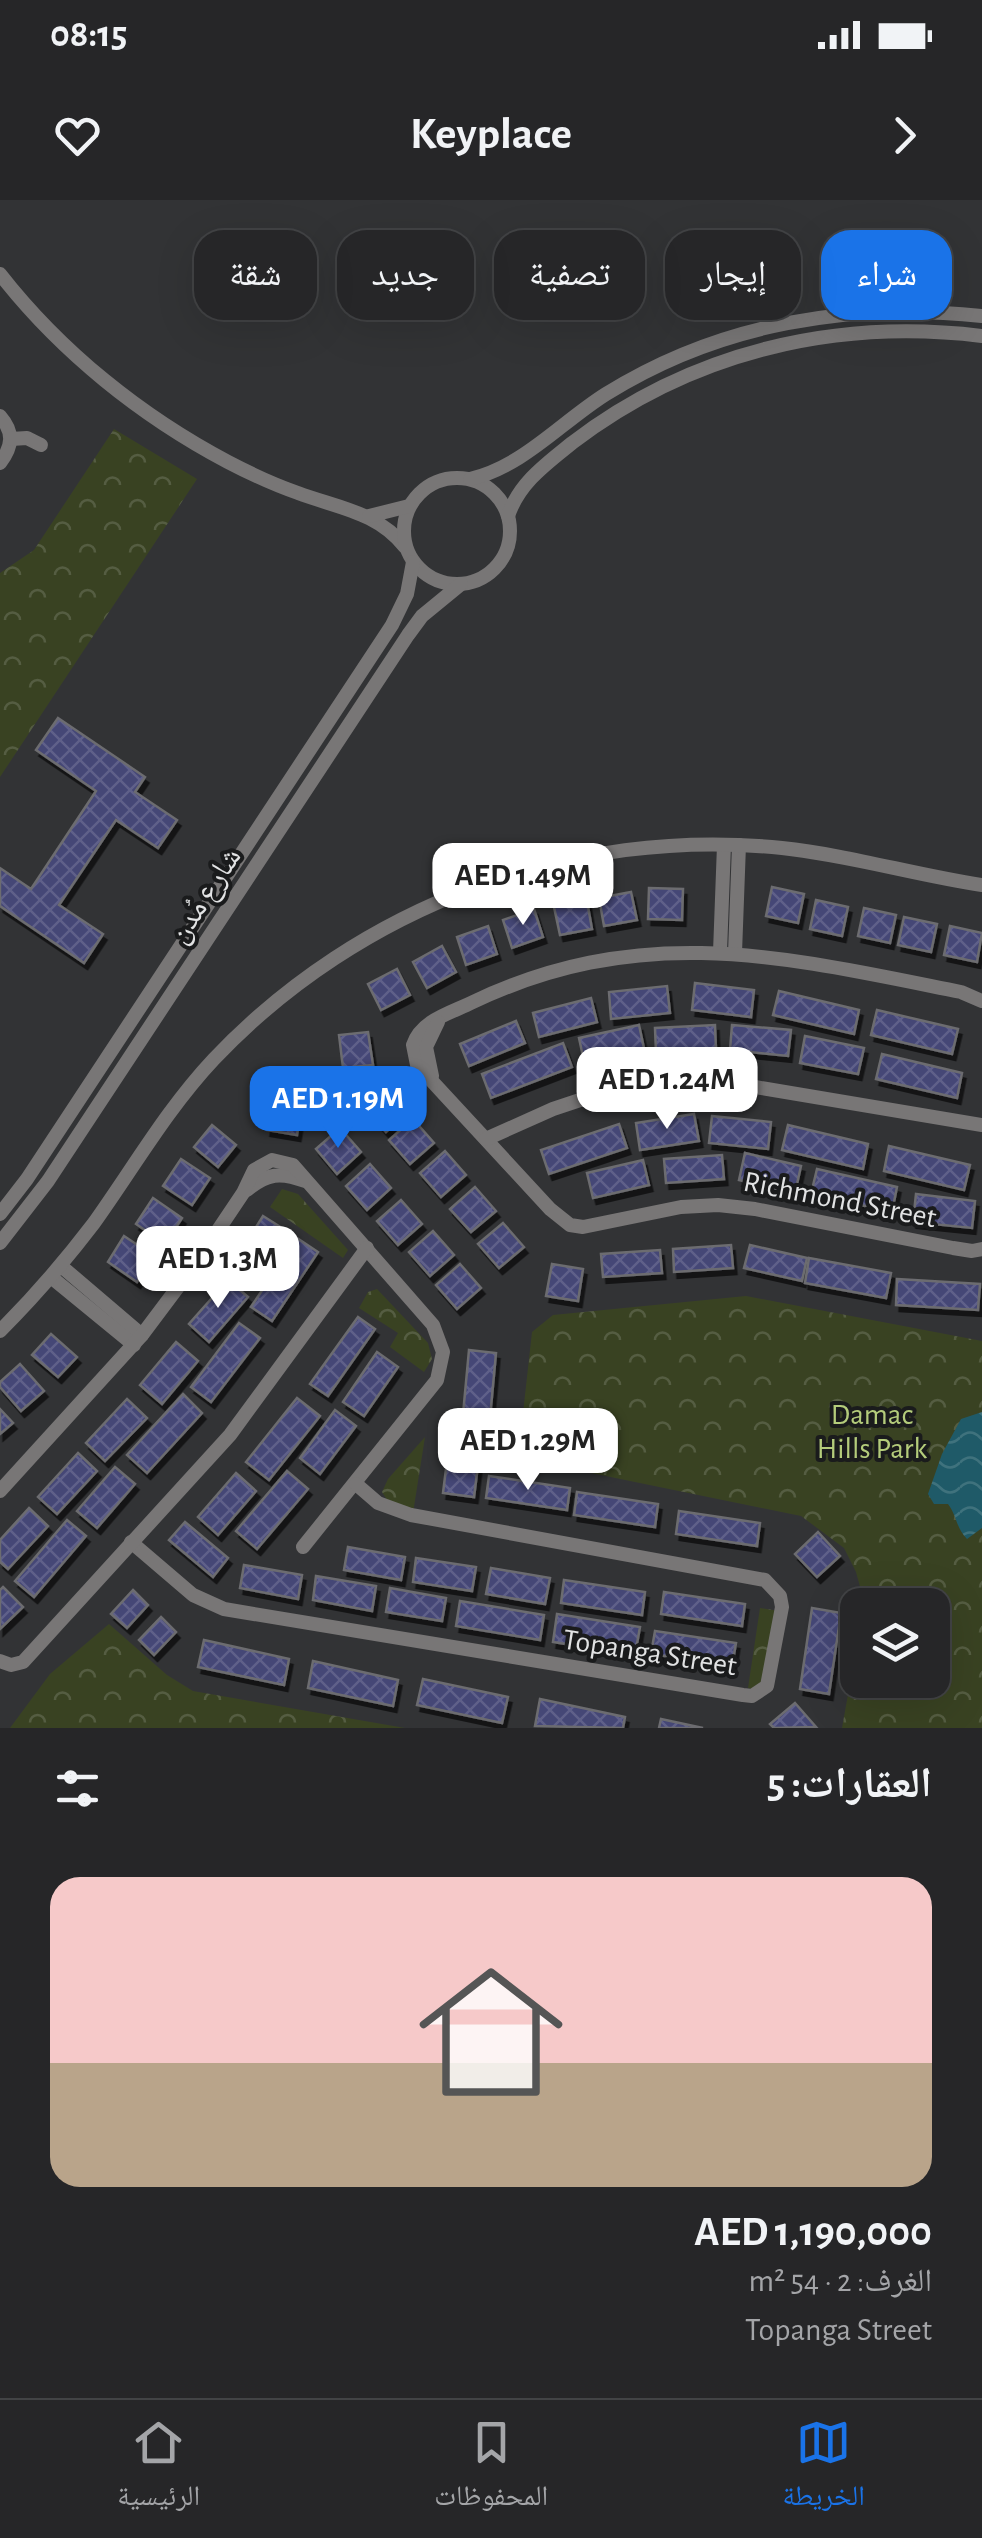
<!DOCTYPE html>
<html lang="ar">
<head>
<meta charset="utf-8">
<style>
  body { margin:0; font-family:"Alegreya Sans","Noto Naskh Arabic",sans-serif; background:#2e2e30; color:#f1f3f6; direction:rtl; height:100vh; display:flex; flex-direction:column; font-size:38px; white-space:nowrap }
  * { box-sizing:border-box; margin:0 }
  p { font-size:32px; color:#a4a5a8 }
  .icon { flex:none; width:55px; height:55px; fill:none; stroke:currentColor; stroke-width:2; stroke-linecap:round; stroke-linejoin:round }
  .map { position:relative; height:1528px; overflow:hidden; direction:ltr }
  .sheet { display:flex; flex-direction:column; background:#262628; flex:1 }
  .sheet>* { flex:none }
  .top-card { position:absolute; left:30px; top:30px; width:922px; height:90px; direction:rtl; display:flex; gap:20px }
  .fabs { position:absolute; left:840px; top:1388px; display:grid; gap:20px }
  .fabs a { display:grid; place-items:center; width:110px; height:110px; border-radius:20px; background:#262628; box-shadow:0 10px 40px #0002,0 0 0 2px #424345; font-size:50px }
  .price { position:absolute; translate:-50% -85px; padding:0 22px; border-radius:20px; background:#fff; color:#222; font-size:32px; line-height:65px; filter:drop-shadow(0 2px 5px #0008) }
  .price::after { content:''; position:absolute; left:50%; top:60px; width:30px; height:22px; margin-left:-15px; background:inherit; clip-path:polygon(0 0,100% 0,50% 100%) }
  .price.active { background:#1a73e8; color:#fff }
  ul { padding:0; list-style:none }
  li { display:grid; align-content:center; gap:20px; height:530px; padding:0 50px }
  li span { display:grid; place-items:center; height:310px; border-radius:30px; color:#555 }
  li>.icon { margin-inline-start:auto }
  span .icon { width:180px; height:180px; fill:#fffc; stroke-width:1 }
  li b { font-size:42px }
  h2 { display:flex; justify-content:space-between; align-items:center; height:120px; padding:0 50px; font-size:42px }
  .pill { padding:0 35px; border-radius:30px; background:#262628; box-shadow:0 10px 40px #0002,0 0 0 2px #424345; font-size:35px; line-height:90px }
  .pill.active { background:#1a73e8; color:#fff }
  .status { display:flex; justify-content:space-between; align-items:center; height:70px; padding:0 50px; background:#262628; direction:ltr }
  .status svg { height:28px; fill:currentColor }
  header { display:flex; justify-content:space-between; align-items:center; height:130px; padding:0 50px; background:#262628; font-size:45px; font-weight:600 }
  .tabs { display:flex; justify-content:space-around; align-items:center; height:140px; border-top:2px solid #424345; background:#262628; font-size:28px; color:#a4a5a8 }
  .tabs a { display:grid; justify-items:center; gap:5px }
  .tabs .active { color:#1a73e8 }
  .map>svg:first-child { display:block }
</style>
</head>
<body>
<div class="status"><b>08:15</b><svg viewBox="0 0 49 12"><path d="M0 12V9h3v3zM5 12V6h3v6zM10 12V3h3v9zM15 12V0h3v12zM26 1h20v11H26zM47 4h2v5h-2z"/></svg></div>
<header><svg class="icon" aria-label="forward" viewBox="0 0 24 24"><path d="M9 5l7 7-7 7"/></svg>Keyplace<svg class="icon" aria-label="heart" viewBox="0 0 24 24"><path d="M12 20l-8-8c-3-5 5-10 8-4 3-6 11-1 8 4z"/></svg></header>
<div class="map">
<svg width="982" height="1528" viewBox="0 0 982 1528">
  <defs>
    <pattern id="park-crowns" width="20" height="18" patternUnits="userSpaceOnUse" patternTransform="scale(2.5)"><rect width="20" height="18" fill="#394222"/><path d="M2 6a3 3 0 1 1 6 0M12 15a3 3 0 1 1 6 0" fill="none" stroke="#555d42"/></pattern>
    <pattern id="water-waves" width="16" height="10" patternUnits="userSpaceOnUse" patternTransform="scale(2.5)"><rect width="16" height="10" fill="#1f5a68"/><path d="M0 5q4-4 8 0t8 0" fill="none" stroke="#3f727d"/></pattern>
    <pattern id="building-cross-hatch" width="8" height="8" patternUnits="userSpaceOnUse" patternTransform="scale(2.5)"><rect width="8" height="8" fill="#444676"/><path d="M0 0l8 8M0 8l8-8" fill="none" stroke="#5f6189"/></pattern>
    <filter id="shadow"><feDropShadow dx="3.5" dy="6" stdDeviation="0" flood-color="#0009"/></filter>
  </defs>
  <rect width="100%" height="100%" fill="#323335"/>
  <g fill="url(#park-crowns)">
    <path d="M114,229L197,279L0,577V373L34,350Z"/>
    <path d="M282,989L298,994L348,1050L343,1058L270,1007Z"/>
    <path d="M377,1089L428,1143L432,1159L424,1172L390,1147L398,1133L359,1108L368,1092Z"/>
    <path d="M746,1096L982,1141V1528H842L857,1444L858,1480H932V1405H865L856,1372L844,1348L801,1316L518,1258L532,1132L553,1115Z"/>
    <path d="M425,1237L413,1313L391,1306L382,1292L388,1279Z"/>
    <path d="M760,1408L779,1411L766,1491L748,1488Z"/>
    <path d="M109,1424L167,1475L193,1491L405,1528H10L50,1474Z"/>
  </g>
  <path fill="url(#water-waves)" d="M982,1212V1328L967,1339C956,1328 957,1316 948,1304H934L928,1294L942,1254L961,1219Z"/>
  <g fill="url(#building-cross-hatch)" stroke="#6c6c6f" stroke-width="2.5" filter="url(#shadow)">
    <path d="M58,518L145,577L135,592L177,620L158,648L116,620L59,705L103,734L84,763L0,706V668L31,689L96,591L36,550Z"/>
    <path d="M772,687L804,694L798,723L766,716Z"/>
    <path d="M649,688L683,689L682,720L648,719Z"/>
    <path d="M631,692L637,720L604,726L599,698Z"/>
    <path d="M816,700L848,707L842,736L810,729Z"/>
    <path d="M587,701L592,729L560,735L554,707Z"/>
    <path d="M864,708L896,715L890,743L858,736Z"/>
    <path d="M534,709L543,737L512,748L503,720Z"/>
    <path d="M904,717L937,724L931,752L898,745Z"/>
    <path d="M488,726L497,754L466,765L457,737Z"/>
    <path d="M950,726L982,733L977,762L944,755Z"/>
    <path d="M442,746L456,772L427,788L413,762Z"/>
    <path d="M397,769L410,795L381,810L368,784Z"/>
    <path d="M695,783L754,790L751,817L692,810Z"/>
    <path d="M667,786L670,813L611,819L609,792Z"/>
    <path d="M779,791L859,810L854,834L773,815Z"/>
    <path d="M591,798L597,822L539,837L533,813Z"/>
    <path d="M877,810L958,829L952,854L871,835Z"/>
    <path d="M516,821L525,843L469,866L460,844Z"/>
    <path d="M639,825L645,853L585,866L579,838Z"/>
    <path d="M715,825L716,850L656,853L655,828Z"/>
    <path d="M732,825L791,830L788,856L730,850Z"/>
    <path d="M368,832L373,865L343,868L339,835Z"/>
    <path d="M805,836L864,848L858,874L800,863Z"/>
    <path d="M563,843L572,867L491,898L482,874Z"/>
    <path d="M882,854L962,873L957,898L876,879Z"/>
    <path d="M389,887L410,911L386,932L365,908Z"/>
    <path d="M272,899L302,903L297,935L267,930Z"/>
    <path d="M694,914L699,941L640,950L636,923Z"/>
    <path d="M712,916L771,922L768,949L709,943Z"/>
    <path d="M413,919L434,943L410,964L389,940Z"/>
    <path d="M619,924L627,948L549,974L541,950Z"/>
    <path d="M212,925L236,945L218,967L194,947Z"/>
    <path d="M788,925L868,944L863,969L782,950Z"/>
    <path d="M340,928L361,952L337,974L316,949Z"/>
    <path d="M889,946L970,965L964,990L884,971Z"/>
    <path d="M445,951L466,975L441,997L420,973Z"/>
    <path d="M745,953L801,966L795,993L739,980Z"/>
    <path d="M722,955L724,979L666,983L664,959Z"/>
    <path d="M181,959L210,978L192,1005L163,986Z"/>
    <path d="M643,960L649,985L593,998L587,973Z"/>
    <path d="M370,964L391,988L367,1010L346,986Z"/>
    <path d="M817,969L897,987L892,1012L811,994Z"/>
    <path d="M475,987L496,1011L471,1032L450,1009Z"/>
    <path d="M916,994L975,1001L972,1028L913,1022Z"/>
    <path d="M153,998L182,1018L165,1044L136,1024Z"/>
    <path d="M401,1000L422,1024L398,1045L377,1021Z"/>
    <path d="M263,1016L285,1030L254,1081L231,1067Z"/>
    <path d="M503,1023L524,1047L499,1068L478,1044Z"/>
    <path d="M433,1031L454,1055L430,1076L409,1052Z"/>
    <path d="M124,1036L154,1056L137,1082L108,1062Z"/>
    <path d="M297,1038L318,1052L272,1121L251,1107Z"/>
    <path d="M731,1045L733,1068L674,1072L673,1049Z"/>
    <path d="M750,1045L807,1058L802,1081L744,1068Z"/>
    <path d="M660,1050L662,1073L603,1077L601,1054Z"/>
    <path d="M809,1058L891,1073L886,1098L805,1083Z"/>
    <path d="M460,1064L481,1088L457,1109L436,1085Z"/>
    <path d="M552,1064L583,1069L578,1101L546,1096Z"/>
    <path d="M897,1079L980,1084L978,1110L896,1105Z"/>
    <path d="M228,1080L248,1097L209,1142L189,1124Z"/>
    <path d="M358,1117L375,1129L328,1196L310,1184Z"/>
    <path d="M239,1123L260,1138L211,1202L191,1187Z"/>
    <path d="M51,1134L77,1157L58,1177L32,1155Z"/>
    <path d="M176,1142L198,1161L162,1204L140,1185Z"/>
    <path d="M469,1150L496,1153L488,1239L461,1236Z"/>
    <path d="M377,1152L398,1167L364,1216L343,1202Z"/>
    <path d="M20,1164L44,1191L21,1211L0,1187V1182Z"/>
    <path d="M183,1194L202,1213L147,1273L127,1255Z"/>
    <path d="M297,1198L320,1216L269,1280L246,1262Z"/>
    <path d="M127,1199L147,1218L105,1261L86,1243Z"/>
    <path d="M0,1209L13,1223L0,1234Z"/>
    <path d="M335,1210L356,1226L320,1274L300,1258Z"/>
    <path d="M78,1253L97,1271L57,1314L38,1297Z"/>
    <path d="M447,1261L478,1265L474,1297L443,1293Z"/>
    <path d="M115,1267L135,1284L97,1328L77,1311Z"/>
    <path d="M287,1271L308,1289L257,1349L236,1331Z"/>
    <path d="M236,1273L256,1291L218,1335L198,1317Z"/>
    <path d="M489,1276L570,1288L567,1310L486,1298Z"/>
    <path d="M577,1292L658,1304L655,1327L574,1315Z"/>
    <path d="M29,1308L48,1326L8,1369L0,1362V1340Z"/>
    <path d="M679,1311L760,1323L757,1346L676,1334Z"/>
    <path d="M67,1320L86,1336L34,1397L15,1381Z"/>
    <path d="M185,1322L228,1358L213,1377L169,1340Z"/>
    <path d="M818,1332L840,1356L817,1377L795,1354Z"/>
    <path d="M348,1347L405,1357L401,1380L344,1370Z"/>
    <path d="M416,1358L476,1367L472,1391L413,1382Z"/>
    <path d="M244,1365L302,1375L298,1399L240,1388Z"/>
    <path d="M491,1368L550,1378L545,1404L486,1394Z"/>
    <path d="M316,1376L376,1386L372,1411L313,1400Z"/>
    <path d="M564,1380L645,1392L642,1415L561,1403Z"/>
    <path d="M3,1387L23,1407L0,1429V1390Z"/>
    <path d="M390,1388L446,1398L442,1421L386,1412Z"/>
    <path d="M133,1390L148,1405L127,1428L111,1414Z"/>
    <path d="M664,1392L745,1404L742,1426L661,1414Z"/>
    <path d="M460,1401L544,1415L540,1440L456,1426Z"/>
    <path d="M812,1408L841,1413L829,1494L800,1489Z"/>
    <path d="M557,1414L640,1427L635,1455L553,1442Z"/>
    <path d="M161,1417L176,1432L154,1455L139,1440Z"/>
    <path d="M655,1431L736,1443L732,1466L651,1454Z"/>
    <path d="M204,1440L289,1459L284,1485L198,1467Z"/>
    <path d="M313,1461L398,1480L393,1506L308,1488Z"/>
    <path d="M423,1479L508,1497L502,1523L417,1505Z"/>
    <path d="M540,1499L625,1517L623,1528L535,1526Z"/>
    <path d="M795,1503L816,1527L774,1528L770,1524Z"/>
    <path d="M661,1519L703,1528H659Z"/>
  </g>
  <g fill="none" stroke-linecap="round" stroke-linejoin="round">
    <g stroke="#787676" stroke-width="14">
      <path d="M0,74C61,152 141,216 228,262C251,274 275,285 298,293C338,308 378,312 405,347"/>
      <path d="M0,216C14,232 13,246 0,263"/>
      <path d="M11,239L27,238L41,245"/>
      <circle cx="457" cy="331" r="53"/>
      <path d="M470,279C524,266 560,223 606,194C720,123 850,102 982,116"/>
      <path d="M369,316L409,306"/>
      <path d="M508,316C519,283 546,264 572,243C691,152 835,118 982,136"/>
      <path d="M720,752L724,645"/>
      <path d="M735,753L739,645"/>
      <path d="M982,801L961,792C786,757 644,721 473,802C451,813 421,820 413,845L417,865L550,1009L570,1025L583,1027L681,1007L718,1005L755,1009L953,1048L972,1051L982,1049"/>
      <path d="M432,876L426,847L438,822"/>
      <path d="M486,939L553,909L592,896L673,883L755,887L982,925"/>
      <path d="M247,990C267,973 281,972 305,981"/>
      <path d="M0,1014L27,979L392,425L407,394L413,362"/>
      <path d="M0,1043L48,981L408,435L422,416L461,384"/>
      <path d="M61,1066L142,1135"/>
      <path d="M51,1077L134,1145"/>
      <path d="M0,1131C34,1097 65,1061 94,1023C134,967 167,909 214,859C359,706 572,626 782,648C849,655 915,675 982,685"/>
      <path d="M0,1291L142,1135L196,1063L243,993L254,970L272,960L293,965L433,1125L443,1152L437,1180L303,1347"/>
      <path d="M131,1342L193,1395L224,1409L743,1495L752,1496L767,1486L782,1407L780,1396L765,1380L411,1315L378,1303L356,1284"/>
      <path d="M0,1461L11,1465L23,1462L230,1235L367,1048"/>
    </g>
  </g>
  <g text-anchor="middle" stroke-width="8" stroke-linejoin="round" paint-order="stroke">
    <g font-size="30" fill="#e2e3e4" stroke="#1a1b1c">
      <text transform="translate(204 695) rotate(-57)" y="10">شارع مُدن</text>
      <text transform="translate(840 999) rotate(11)" y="10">Richmond Street</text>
      <text transform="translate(650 1452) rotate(9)" y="10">Topanga Street</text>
    </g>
    <g font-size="30" fill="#b4cc7b" stroke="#1a1b1c">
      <text x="872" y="1224">Damac<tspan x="872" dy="34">Hills Park</tspan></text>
    </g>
  </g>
</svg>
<div class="fabs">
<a><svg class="icon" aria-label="layers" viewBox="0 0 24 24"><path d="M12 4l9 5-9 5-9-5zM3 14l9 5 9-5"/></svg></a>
</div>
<b class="price" style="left:523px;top:728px">AED 1.49M</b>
<b class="price" style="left:667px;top:932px">AED 1.24M</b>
<b class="price active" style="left:338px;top:951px">AED 1.19M</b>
<b class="price" style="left:218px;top:1111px">AED 1.3M</b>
<b class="price" style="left:528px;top:1293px">AED 1.29M</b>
<div class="top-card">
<a class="pill active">شراء</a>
<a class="pill">إيجار</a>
<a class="pill">تصفية</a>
<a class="pill">جديد</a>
<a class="pill">شقة</a>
</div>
</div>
<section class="sheet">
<h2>العقارات: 5<svg class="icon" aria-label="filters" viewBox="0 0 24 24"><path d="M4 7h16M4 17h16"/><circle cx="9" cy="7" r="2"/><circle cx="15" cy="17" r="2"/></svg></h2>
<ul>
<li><span style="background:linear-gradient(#f6c9c9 60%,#b9a48a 0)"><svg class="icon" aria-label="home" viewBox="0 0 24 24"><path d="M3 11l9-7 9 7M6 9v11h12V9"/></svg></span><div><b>AED 1,190,000</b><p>الغرف: 2 · 54 m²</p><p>Topanga Street</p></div></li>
</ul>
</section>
<nav class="tabs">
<a class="active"><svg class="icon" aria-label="map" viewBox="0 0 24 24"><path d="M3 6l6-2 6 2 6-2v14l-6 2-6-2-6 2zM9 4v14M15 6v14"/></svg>الخريطة</a>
<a><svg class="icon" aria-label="saved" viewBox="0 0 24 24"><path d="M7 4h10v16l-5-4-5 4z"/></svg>المحفوظات</a>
<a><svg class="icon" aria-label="home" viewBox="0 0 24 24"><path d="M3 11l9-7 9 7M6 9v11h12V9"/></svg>الرئيسية</a>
</nav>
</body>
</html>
